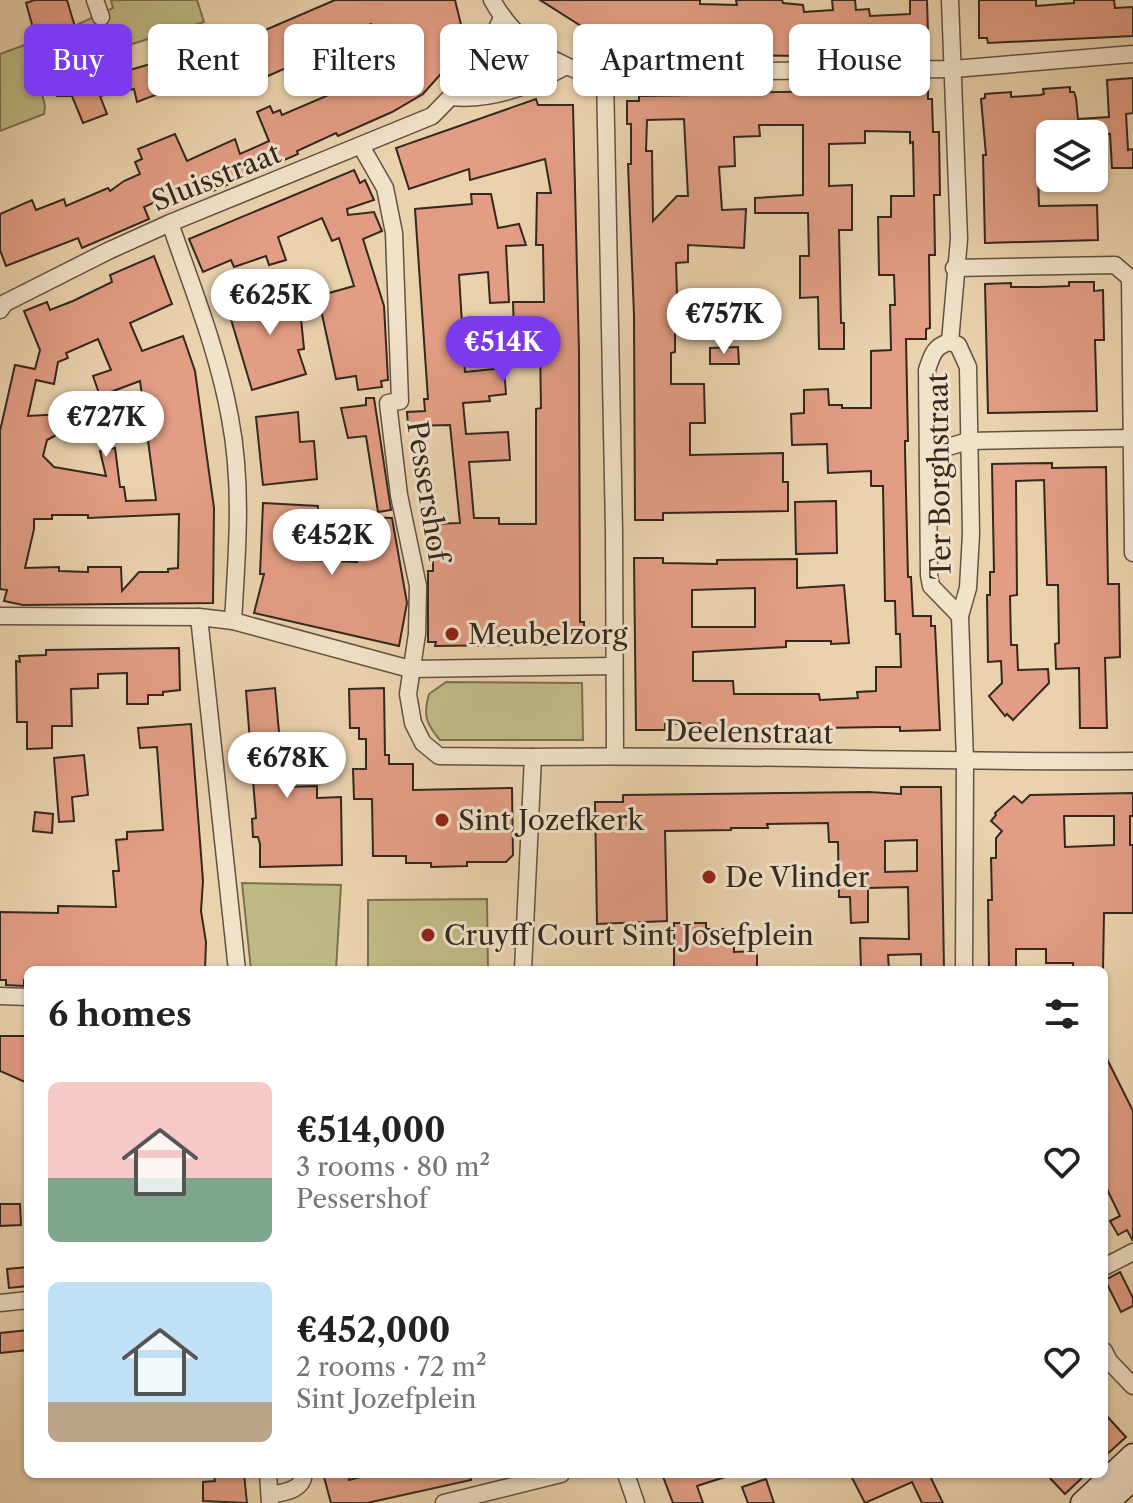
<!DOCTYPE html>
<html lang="en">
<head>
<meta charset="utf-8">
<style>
  body { margin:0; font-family:"Libre Caslon Text",serif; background:#f2f2f2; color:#222; height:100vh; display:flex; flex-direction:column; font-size:30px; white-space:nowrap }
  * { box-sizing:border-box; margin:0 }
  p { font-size:26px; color:#767676 }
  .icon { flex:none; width:44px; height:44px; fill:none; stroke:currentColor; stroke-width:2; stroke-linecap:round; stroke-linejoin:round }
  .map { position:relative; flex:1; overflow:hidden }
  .details { position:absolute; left:24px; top:966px; width:1084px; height:512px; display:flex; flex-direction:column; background:#fff; border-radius:12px; box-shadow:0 2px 6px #0004 }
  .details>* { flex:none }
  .top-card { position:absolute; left:24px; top:24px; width:1086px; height:72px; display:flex; gap:16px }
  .buttons { position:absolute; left:1036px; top:120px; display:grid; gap:16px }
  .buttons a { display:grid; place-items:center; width:72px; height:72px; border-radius:12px; background:#fff; box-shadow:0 2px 6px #0004; font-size:40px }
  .price { position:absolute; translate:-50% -68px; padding:0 18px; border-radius:28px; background:#fff; color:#222; font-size:26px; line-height:52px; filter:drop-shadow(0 2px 4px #0008) }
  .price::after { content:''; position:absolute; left:50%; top:48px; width:24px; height:18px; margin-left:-12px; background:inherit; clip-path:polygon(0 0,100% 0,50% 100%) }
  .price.on { background:#7c3aed; color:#fff }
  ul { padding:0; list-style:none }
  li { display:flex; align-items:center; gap:24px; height:200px; padding:0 24px }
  li span { display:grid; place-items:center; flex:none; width:224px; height:160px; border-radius:12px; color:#555 }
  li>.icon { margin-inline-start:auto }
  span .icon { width:96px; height:96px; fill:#fffc; stroke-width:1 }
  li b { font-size:34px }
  h2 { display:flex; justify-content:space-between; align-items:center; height:96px; padding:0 24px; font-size:34px }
  .tag { padding:0 28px; border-radius:12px; background:#fff; box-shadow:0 2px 6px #0004; font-size:28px; line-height:72px }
  .tag.on { background:#7c3aed; color:#fff }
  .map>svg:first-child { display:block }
</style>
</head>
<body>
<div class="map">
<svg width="1133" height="1503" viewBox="0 0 1133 1503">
  <rect width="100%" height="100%" fill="#ead2ad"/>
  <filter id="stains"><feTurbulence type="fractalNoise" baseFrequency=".0025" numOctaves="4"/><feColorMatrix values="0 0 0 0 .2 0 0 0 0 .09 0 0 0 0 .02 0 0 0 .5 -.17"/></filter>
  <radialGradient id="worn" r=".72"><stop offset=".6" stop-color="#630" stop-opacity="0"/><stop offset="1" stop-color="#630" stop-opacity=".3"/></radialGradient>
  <g fill="#bfba84" stroke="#7a7152" stroke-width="2">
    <path d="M111,0H197L204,22L37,73L45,106L44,114L0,131V54L68,29L113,8Z"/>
    <path d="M446,682L582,683L583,740H440C426,724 423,715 429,694Z"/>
    <path d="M242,883L341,885L336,970H251Z"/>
    <path d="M487,899L488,970H368V900Z"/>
  </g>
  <g fill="#e29d84" stroke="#34281f" stroke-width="2" fill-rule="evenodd">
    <path d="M35,0H67L75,27L44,35L41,26L33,28L26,3Z"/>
    <path d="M335,0H455L464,37L455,58L423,94L392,112L338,136L336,133L297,151L298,154L213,191L208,179L144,207L149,219L82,248L78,238L6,266L0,250V214L32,200L36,210L64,199L66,206L108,188L110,191L124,181L140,174L135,162L142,159L138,149L175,134L187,161L235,139L240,154L269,141L257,112L270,106L273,113L280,110L282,115L331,94L317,66L292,77L288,67L268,76L266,73L250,79L247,72L213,86L208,75L137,102L134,89L100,96L107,114L83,123L72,96H57L56,91L256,34ZM371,24L387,48L381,52L385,59L343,81L326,43Z"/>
    <path d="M540,0H700V4L737,5L736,0H782L783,3L803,5L804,12L833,10L832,0H855L856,10L869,9L870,16L910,14V0H927L928,33L920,34L921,49L806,56L735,55V50H696L600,38Z"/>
    <path d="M979,0H1036V6L1074,3V0H1114L1115,8L1133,7V36L988,43L987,38H979Z"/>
    <path d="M1133,78V113L1126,114L1128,150L1133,149V168H1112L1110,134H1050V173H1038L1039,206L1097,205L1098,240L985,243L983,155H986L981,99L985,98V94L1011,92V97L1040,95L1044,94L1043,89L1070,87V92H1074L1076,98L1078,119L1109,117L1107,80Z"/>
    <path d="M928,90V99H932L933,132H939L940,195H934L935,255H929L930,328L926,329V339H906L908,441H905V450L908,577H911L913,616H931V626H935L940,730L900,731V727H880L700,730V723L665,724V730H636L634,558H663V563L717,564V560L797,559V588L844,585L849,643L831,644V641H786V647L693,652V681H733L734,694H819L820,700L858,698L857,692L876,691V667H901L900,634H896L895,601H885L883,486H871V471L828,473L827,444L792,445L791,414L804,413V390L828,389L829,405H842V408H871V351L891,350L890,305H895L894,275H879L878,217H891V196H914L913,142L910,143V132L865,131V143L829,144V186L852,185V230H839L841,323H844V349H819L818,297L800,298V256H809L808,213H755V198L803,195V125H759L760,136L734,137L735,166L719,167L722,210L746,209L744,248L688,245V262L676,263L677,295L721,294V318L675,320V352L671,353V384H704L705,423H690V455L783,453V482H788V511L663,513V520H635L634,315L628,164H631V124H627V101H639V96L695,95V93ZM684,119L688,196H677L653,221L652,151H646L647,120ZM755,588V627H692V590Z"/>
    <path d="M536,99L538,105H573L579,353L580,622H584V644L435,646L436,642H428V571H433V539H427V524L460,523L450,425L408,426L407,412L425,411L424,399H428L415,209L472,204L471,194H491L498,228L519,224L526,245L506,246L509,302L490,303L488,272L459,275L465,372L504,368L506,394L489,396L490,401L463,403L466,434L508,432L510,460L469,462L474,518H499V524H536V409L541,408L540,347L493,350L492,333L514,331L513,302H544L543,245H536L537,193H551L545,159L470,180L469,169L409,189L396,148Z"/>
    <path d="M354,170L360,183L365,180L374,200L347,209L348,215L374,212L382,231L363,239L384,306L388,380L381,381L382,387L358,390L356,376L336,379L318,296L354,286L339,238L332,241L322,218L278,237L286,260L269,265L266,256L234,267L231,260L203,272L189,239Z"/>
    <path d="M154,256L172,304L130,323L142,351L183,336L195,371L214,508L213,603L23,605L4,601L7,590L0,589V431L15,365L35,369L40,350L24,311L47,302L50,310L73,301L112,282L110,275ZM98,339L111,370L93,376L100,396L140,381L156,500L126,501L124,487H120L115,448L100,451L106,476L54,467L43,456L47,440L60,433L63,414L28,416L36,380L54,384L58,362L68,358L66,353ZM179,514L178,568L168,569V572H139L122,591L121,567H88V572L59,571V567L25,568L34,529V519H52V515H88V518Z"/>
    <path d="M1069,282H1094V291L1103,290L1104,340H1095L1097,411L988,413L985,284L1011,283V287H1039L1069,286Z"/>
    <path d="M294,288L295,290L298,289L304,349L298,350L306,374L252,390L227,306Z"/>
    <path d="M738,347L739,364H710V348Z"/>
    <path d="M80,398L87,421L66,422L64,400Z"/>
    <path d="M366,398H374L391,510L378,512L366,436L348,438L341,408L366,405Z"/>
    <path d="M298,412L300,442L314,441L317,479L263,485L256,417Z"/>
    <path d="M1052,463V468L1106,467L1108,584H1119L1120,657L1105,658L1107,728H1080L1079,668L1056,669L1055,644L1059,643L1058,585H1047L1044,480L1016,481L1017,595L1010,596L1011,645H1017L1018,670L1048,669L1049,683L1013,720L1007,714L1005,716L989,696L1002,683L1001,661L988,662L987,595H990V572H994L992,464Z"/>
    <path d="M836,501L837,553L796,554L795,502Z"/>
    <path d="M263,503L318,506L317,522H310L309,560L357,562L359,517L392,518L407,603L399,646L254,613L264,574H260Z"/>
    <path d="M179,648L180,690L163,692V695H148V704H127V673L98,674V688L71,689L72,726H52V748L27,749V722H17L16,661L20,662L19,656L46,655V650Z"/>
    <path d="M275,688L284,787L317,786V798L341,797L342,865L260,867V844L258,837H253L252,819L256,818L246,691Z"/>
    <path d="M384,688L385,755H389V764H413V790L512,788L513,855L506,862H467V866L431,867V863H406V856H373L372,799H354L353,769H366V739H359V728H350L349,689Z"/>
    <path d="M191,724L203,881L201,911L206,942L205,970H28V980H24V986L6,985V980H0V912L58,913V906L116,907L113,871H119L116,840L127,839V832L163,830L157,747L140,748L138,728Z"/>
    <path d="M84,755L88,795L72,797L74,821L59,822L54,758Z"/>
    <path d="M901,787H941L944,970H921V954L888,955L889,970H861L860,938L909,939L908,887L868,888V922L851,923L850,897H839L838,842H829L828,823L767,824L768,828H731V830L665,831L667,921L597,924L595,802H623V795L869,792L901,794ZM917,840V871L885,872V841Z"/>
    <path d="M1133,793V816H1130V845H1133V913H1104L1103,970H1073V963H1046V949H1016V970H989L988,900H992L991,858H996V838L1002,831L991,821L996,815L995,813L1014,796L1022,803L1030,795ZM1064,816H1114V845L1065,847Z"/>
    <path d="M35,812L53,814L52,833L33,831Z"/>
    <path d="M674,923H706V929H734V952L757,951V970H674Z"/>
    <path d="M0,1036H28L25,1082L0,1071Z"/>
    <path d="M1104,1053L1133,1111V1241L1127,1230L1118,1235L1110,1221L1120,1216L1104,1183Z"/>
    <path d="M0,1204H20L21,1225L0,1226Z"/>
    <path d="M28,1267V1286L9,1288L7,1269Z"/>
    <path d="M1120,1272L1133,1298V1306L1121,1312L1105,1280Z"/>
    <path d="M28,1330V1350L0,1353V1333Z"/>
    <path d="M1104,1413L1126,1437L1104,1457Z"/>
    <path d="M214,1474H244L247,1503L203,1501V1482L215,1481Z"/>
    <path d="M337,1474H348L349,1480L372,1474H470L471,1480L367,1503H331L324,1477Z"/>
    <path d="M662,1474H724L725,1477L697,1486L703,1503H673Z"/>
    <path d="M850,1474H929L943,1503H922L912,1482L865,1503Z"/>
    <path d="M1046,1474H1086L1065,1494Z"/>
    <path d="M766,1479L774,1503H748L742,1487Z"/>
  </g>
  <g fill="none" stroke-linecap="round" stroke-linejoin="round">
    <defs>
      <g id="minor">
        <path d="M95,0L101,17"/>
        <path d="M492,0C513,38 543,57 583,73L954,69L1133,54"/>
        <path d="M950,0L959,239L950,342"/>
        <path d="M605,75L614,531L615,755"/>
        <path d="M452,97C492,101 531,86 566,66"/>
        <path d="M361,146L385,188L394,233L400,401L388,403L399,495L418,586L417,634L408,694L413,723L423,743L439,756L533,757L523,970"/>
        <path d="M170,223C192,287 218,351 230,418C243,485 237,553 233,621"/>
        <path d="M954,268L1115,265L1130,278L1133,553"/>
        <path d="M0,310L5,303L108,251L170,223L432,116L475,72L502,18"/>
        <path d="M950,342L958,345L968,367L971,534L968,588L960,616L965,761L964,970"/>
        <path d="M950,342C934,346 932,355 927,370L929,575L931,586L960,616"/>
        <path d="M928,453L968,441L1132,438"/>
        <path d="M0,616L199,617"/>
        <path d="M533,757C733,754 933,763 1133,761"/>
        <path d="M237,970L199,617L233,621L410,669L614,666"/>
        <path d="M0,996L28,997"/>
        <path d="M1104,1267L1133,1252"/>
        <path d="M0,1303L28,1300"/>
        <path d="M1104,1351L1109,1361L1133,1386"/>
        <path d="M268,1474L270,1503"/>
        <path d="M626,1474L636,1503"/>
        <path d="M270,1495C284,1492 302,1491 304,1474"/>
        <path d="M444,1503L561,1474"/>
      </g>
      <g id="secondary">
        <path d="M1082,1503L1133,1455"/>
        <path d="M1107,1503L1133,1479"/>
      </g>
    </defs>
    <use href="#minor" stroke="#625242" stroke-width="19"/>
    <use href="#secondary" stroke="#34281f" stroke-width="25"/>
    <use href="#minor" stroke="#f1e2ca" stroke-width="16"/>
    <use href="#secondary" stroke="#f1e2ca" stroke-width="22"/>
  </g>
  <g fill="#8f2418" stroke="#f1e2ca" stroke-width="3">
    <circle cx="452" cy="634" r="8"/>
    <circle cx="442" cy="820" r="8"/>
    <circle cx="709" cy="877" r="8"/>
    <circle cx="428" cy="935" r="8"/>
  </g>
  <g text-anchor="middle" stroke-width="6" stroke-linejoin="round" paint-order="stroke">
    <g font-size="28" fill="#34281f" stroke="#f1e2ca">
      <text transform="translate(216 177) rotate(-22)" y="10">Sluisstraat</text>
      <text transform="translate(939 476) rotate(-91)" y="10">Ter Borghstraat</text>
      <text transform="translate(428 491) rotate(81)" y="10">Pessershof</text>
      <text transform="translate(749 732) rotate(1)" y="10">Deelenstraat</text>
    </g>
    <g font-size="28" fill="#34281f" stroke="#f1e2ca" text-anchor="start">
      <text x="468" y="644">Meubelzorg</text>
      <text x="458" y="830">Sint Jozefkerk</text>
      <text x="725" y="887">De Vlinder</text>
      <text x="444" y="945">Cruyff Court Sint Josefplein</text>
    </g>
  </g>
  <rect width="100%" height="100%" filter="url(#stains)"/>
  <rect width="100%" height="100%" fill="url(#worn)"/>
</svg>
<div class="buttons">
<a><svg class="icon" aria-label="layers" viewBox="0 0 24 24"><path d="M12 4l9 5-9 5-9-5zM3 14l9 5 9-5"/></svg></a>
</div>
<b class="price" style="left:270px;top:337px">€625K</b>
<b class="price" style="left:724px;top:356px">€757K</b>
<b class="price on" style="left:503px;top:384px">€514K</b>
<b class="price" style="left:106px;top:459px">€727K</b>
<b class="price" style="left:332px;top:577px">€452K</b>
<b class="price" style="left:287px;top:800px">€678K</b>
<div class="top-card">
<a class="tag on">Buy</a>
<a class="tag">Rent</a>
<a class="tag">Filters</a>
<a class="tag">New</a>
<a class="tag">Apartment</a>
<a class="tag">House</a>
</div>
<section class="details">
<h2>6 homes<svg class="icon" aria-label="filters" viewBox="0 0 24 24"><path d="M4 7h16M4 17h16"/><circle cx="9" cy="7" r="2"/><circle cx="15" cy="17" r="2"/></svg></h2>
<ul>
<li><span style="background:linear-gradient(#f6c9c9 60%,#7fa58c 0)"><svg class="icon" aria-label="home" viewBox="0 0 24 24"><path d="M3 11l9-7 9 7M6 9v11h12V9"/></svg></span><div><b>€514,000</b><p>3 rooms · 80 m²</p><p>Pessershof</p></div><svg class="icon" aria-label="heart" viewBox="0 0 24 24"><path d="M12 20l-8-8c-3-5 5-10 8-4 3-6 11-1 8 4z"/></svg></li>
<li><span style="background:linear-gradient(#bfe0f5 75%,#b9a48a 0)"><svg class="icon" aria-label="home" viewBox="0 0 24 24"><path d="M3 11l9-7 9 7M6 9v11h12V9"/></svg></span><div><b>€452,000</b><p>2 rooms · 72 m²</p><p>Sint Jozefplein</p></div><svg class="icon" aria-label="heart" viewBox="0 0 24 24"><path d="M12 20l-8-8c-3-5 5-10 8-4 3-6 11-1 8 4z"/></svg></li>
</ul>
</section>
</div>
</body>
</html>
